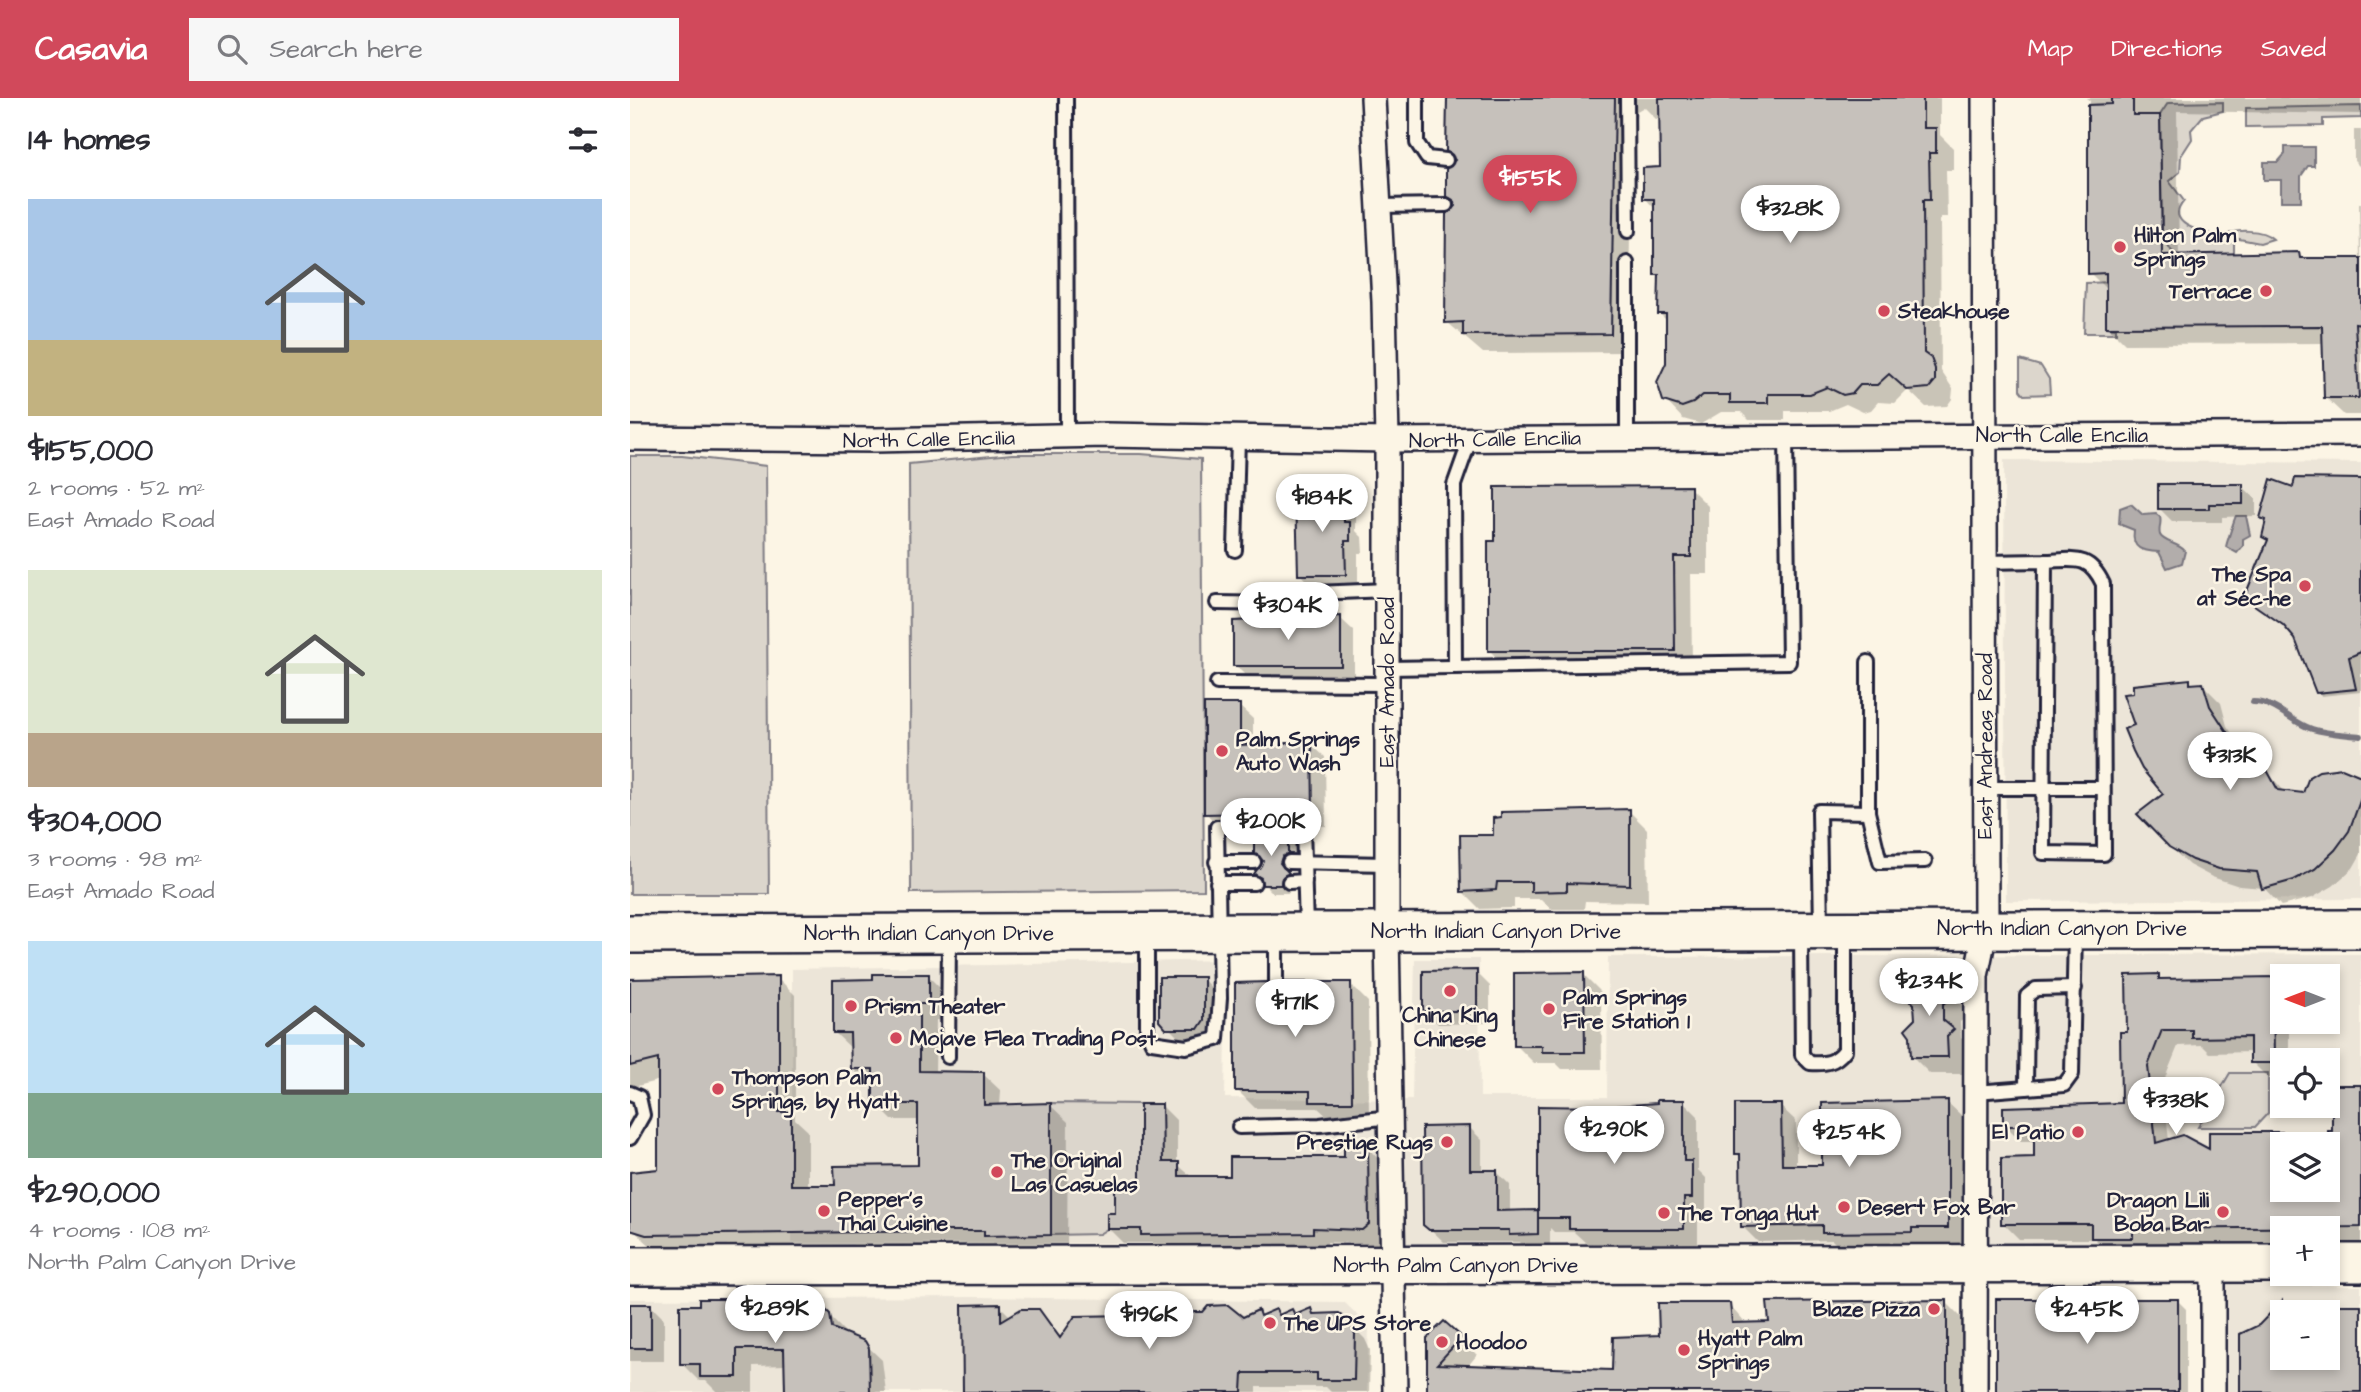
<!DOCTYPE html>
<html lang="en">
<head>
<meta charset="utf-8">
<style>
  body { margin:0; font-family:"Architects Daughter",sans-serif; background:#f7f7f7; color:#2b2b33; height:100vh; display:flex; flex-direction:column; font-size:26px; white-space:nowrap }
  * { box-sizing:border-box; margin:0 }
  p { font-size:23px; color:#7c7c81 }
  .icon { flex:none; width:38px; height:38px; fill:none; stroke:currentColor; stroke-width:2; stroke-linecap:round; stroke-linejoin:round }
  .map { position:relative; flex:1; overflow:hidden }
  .drawer { display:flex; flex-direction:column; background:#fff; width:630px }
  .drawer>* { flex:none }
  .needle { width:46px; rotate:270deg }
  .buttons { position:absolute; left:1640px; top:866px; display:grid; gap:14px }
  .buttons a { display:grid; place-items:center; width:70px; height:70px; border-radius:0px; background:#fff; box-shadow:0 4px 10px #0003; font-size:35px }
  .price { position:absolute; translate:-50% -60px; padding:0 16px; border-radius:24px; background:#fff; color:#222; font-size:23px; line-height:46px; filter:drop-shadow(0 2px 4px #0008) }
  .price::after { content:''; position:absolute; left:50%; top:42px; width:21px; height:16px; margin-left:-10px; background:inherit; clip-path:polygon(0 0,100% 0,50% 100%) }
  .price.on { background:#d1495b; color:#fff }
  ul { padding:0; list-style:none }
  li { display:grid; align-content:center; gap:14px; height:371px; padding:0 28px }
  li span { display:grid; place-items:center; height:217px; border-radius:0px; color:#555 }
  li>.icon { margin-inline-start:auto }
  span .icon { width:126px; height:126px; fill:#fffc; stroke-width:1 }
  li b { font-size:30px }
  h2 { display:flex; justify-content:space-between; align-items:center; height:84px; padding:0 28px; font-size:30px }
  header { display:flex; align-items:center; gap:42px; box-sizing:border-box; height:98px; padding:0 35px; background:#d1495b; color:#fff }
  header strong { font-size:33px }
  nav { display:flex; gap:38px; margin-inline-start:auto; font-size:24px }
  .search { width:490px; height:63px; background:#f7f7f7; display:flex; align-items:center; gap:18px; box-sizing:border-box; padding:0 24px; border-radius:0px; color:#7c7c81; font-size:26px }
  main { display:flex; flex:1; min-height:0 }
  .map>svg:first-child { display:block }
</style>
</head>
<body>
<header>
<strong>Casavia</strong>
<div class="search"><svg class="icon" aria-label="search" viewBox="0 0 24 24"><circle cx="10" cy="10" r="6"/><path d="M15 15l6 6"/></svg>Search here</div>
<nav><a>Map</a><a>Directions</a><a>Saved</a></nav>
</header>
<main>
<section class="drawer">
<h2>14 homes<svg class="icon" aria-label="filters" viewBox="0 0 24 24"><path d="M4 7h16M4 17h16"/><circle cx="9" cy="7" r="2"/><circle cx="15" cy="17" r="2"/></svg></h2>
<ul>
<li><span style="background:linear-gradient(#a9c7e8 65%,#c2b280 0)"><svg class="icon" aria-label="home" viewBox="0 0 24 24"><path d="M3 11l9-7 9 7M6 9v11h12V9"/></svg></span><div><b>$155,000</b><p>2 rooms · 52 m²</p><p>East Amado Road</p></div></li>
<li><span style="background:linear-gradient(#dfe7d0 75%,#b9a48a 0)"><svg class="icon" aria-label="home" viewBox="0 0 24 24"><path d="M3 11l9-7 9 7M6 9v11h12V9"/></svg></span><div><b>$304,000</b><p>3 rooms · 98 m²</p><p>East Amado Road</p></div></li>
<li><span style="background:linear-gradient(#bfe0f5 70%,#7fa58c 0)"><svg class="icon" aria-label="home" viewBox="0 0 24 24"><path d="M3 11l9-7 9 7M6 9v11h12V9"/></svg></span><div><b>$290,000</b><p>4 rooms · 108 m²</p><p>North Palm Canyon Drive</p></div></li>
</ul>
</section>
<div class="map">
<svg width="1731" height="1294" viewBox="0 0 1731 1294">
  <rect width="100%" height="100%" fill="#fcf5e5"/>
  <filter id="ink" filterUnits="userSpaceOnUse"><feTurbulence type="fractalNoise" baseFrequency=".0143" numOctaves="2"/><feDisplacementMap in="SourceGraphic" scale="14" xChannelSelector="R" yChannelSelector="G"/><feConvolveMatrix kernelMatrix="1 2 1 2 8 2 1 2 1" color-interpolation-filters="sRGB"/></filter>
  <g filter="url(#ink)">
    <g fill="#ece5d8" fill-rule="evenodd">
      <path d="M1374,362L1731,365V801L1376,803Z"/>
      <path d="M1731,856V1145H1698V1130H1652V1145H162V871L597,862L595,1000L782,1002L785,861H849L850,999H977L978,859ZM1652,878H1698V924H1652ZM1652,962H1698V1008H1652ZM1652,1046H1698V1092H1652Z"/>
      <path d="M1593,1186L1731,1188V1294H1593ZM1652,1214H1698V1260H1652Z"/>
      <path d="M342,1199L714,1204L739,1228L737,1294H0V1201Z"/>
    </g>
    <g fill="#dcd6cc" stroke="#7f7c84" stroke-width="2">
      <path d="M1593,4V13L1573,18L1561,32L1562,41L1551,58L1550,74L1539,83L1554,103C1532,128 1578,135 1594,139C1604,130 1633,131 1643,141L1630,145L1604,140V156L1544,157L1532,137L1530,17L1538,5Z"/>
      <path d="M1731,8V20L1693,21V28L1616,29V10Z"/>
      <path d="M1482,184L1476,195V229L1486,230V235H1454L1456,185Z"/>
      <path d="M1390,262L1411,268L1419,281L1420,296L1394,297L1390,292Z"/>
      <path d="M382,356H511L571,361L574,792L281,795L279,366Z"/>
      <path d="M0,358H52L136,368L139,796H0Z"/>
      <path d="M1600,975H1638V1015L1625,1029H1568Z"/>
      <path d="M421,1005L510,1006V1085L485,1086V1115H477V1131L469,1136L421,1137Z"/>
    </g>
    <g fill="#b2adab" stroke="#78757e" stroke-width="2">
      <path d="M1655,49H1684V68H1678L1671,78V103H1651V82H1634V64H1648L1655,56Z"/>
      <path d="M1501,406L1513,417L1526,416L1530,419C1532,425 1528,431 1530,437C1534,445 1549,445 1555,453L1552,465L1537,470L1529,454C1513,453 1501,452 1504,432L1489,426L1490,410Z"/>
      <path d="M1606,418H1616L1620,437L1613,441V448L1607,455L1596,449C1596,447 1605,419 1606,418Z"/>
    </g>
    <g fill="#0003" fill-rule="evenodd">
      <path d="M819,0H1310V37L1323,50V72H1316L1317,119H1310L1311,273L1323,291L1322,301L1317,308L1296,309L1278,292L1265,305L1248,304L1241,312L1233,314L1216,306L1199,313H1155V322H1119L1111,314H1091L1071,326L1053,321L1035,302L1038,224L1029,215L1025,111L1015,100L1032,71L1031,21H1026L1014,9L1007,13L1006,21H1002L998,254L853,255L817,224L827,108L818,98L827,62Z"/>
      <path d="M1457,0H1731V16L1547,13L1549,159L1668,156L1674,162H1730L1729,105H1731V317H1714L1696,300L1694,245L1495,246L1477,228V192L1460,175V3Z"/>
      <path d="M1724,32H1731V70L1724,63Z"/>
      <path d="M1731,383V594L1691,598L1675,555L1656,528L1640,443L1634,438L1636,423L1632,419L1664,391Z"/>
      <path d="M1612,388L1626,401V418L1592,419V424H1543L1530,411Z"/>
      <path d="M1060,390L1078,408V476H1061L1062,570L878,571L860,553Z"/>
      <path d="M713,395L726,408V433L732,439L733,455H728V489L683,490L670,476Z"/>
      <path d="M710,520L724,533V581H619L605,567Z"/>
      <path d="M1559,582L1564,587H1573L1591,605L1597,628L1622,665L1615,672L1636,673L1656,695L1674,697L1731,681V756L1723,770L1703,788L1682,800L1651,808L1634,790L1609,788L1582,779L1559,767L1538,747L1536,696L1507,628Z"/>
      <path d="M609,608L623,621V649L681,646L695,659L696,728L589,729L576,715Z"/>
      <path d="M999,713L1017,731L1018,804L955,803L954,811H921L911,801H884V810L850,811L832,793L865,738Z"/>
      <path d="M657,739L666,748V764L660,767L658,775L666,784L660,788L659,795H643L634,786Z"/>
      <path d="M846,874L860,888V925L808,926L795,912Z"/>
      <path d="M1300,875L1340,916L1330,924L1331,940L1341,950L1334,956L1335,976H1300L1282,958L1286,922Z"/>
      <path d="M953,876L971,894L972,971H932L926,965H904L886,947Z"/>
      <path d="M298,878L315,895V923L306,922L305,975L353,976L371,993L370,1008L420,1007L438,1024L437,1154L25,1152L0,1129V1080L30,1072V982L0,990V883L148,880L165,897V1021L178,1033V1089H206L290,1069V1022H262L245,1005V988H240L223,971V952L205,935Z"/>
      <path d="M1528,878L1533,883L1642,881L1652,891V924H1659V962H1652V980H1638L1622,964V954L1580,955L1572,947L1548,948L1533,985L1539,1043L1581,1054L1580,1036L1704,1035L1731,989V1145H1698V1130H1652V1145L1519,1147L1479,1156L1465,1141H1389L1373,1125L1406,1061V1043H1391L1375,1027L1492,1007L1499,936ZM1652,1046H1698V1092H1652Z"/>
      <path d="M573,881L586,895L582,943H552L531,922Z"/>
      <path d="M637,886L644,894L720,886L738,904L739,1021H700L688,1010H625L607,992Z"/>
      <path d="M1054,1004L1068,1018V1072L1076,1080V1114H1068V1145H956L944,1134H924L920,1130V1149H894L890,1144H814L795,1126L839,1029L852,1042V1074H867L880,1087V1114H907L971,1010Z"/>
      <path d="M1317,1004L1333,1019V1145H1296V1149L1210,1150L1202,1142L1128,1144L1113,1129L1112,1060L1107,1056L1150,1008L1166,1023V1068H1194Z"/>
      <path d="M532,1008L547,1023V1066L563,1080H602L716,1061L738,1050L752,1065L753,1141L748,1146L697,1144V1149L527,1151L522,1145H493L479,1131L512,1087Z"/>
      <path d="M1547,1202L1556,1211V1294H1368Z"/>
      <path d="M105,1203L117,1214L199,1218L217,1236L234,1245L252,1262L256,1294H157L156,1267L123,1268V1294H87L76,1283H69L52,1266L71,1209Z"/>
      <path d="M1316,1204L1333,1221V1294H799L814,1225L847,1257L837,1269L984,1273L1031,1239L1099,1207L1117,1227Z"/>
      <path d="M20,1207L34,1221V1263H0V1208Z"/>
      <path d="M370,1208L381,1219L408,1213L432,1240L522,1241L613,1221L628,1214L632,1219L645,1213L651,1218L662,1213L667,1218L680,1212L686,1218L719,1225L735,1241L740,1252L739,1294H701L696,1289H627V1294H335Z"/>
      <path d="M1647,1208L1731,1209V1294H1612L1630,1229ZM1652,1214H1698V1260H1652Z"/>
    </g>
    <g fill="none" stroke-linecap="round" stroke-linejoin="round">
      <path stroke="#78757e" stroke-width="6" d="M1623,604C1646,604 1661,624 1682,631C1698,636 1714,636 1731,638"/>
    </g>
    <g fill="#c6c1bb" stroke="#22223b" stroke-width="2">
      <path d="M817,0H985L981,236L833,237V224L815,225L816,116L825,108L823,102L816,98V71L825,62L816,53Z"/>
      <path d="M1029,0H1293V30H1306V55H1299L1300,102H1293L1294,255L1301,260L1305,271V283L1299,290L1277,292L1259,276L1247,287H1230L1223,295L1213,297L1197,289L1180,296H1138V305H1100V297H1073L1063,305L1052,309L1033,303L1027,284L1036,265V216H1028L1029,177H1024V101H1013V70L1030,69Z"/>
      <path d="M1482,0H1503V17H1530L1532,157L1669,154L1670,160H1731V226L1725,225L1729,300H1694L1692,228L1476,229V175L1458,176V7L1482,6Z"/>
      <path d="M1665,380L1731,381V554L1719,559L1726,591L1686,595L1665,541L1653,527L1614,500L1638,442L1632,439L1636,422L1630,420L1641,381L1663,389Z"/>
      <path d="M1528,386H1613V406H1579V411H1528Z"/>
      <path d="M1061,388V459H1044L1045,553H858V443H865V389Z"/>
      <path d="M713,393L714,424H720V443H715L716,477H668L666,395Z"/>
      <path d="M711,518V568H603V523Z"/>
      <path d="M1560,581V586L1573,585L1580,608L1605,646L1595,655L1614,670L1637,672L1648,692L1673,695L1679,679L1689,673L1712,670L1731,678V700L1719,733L1705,752L1685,771L1664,782L1632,791L1627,774L1589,771L1562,762L1539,749L1507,716L1533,696L1512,671L1503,653L1494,631L1504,627L1493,596L1503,595V587Z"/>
      <path d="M574,606H610V647L682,644L683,715H657V720H623V715L574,716Z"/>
      <path d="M1000,711V787L937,785V793L901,794V784H867L866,792L831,794L830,737H863V720L871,719V714Z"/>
      <path d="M624,738H658V755L652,759L650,765L659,775L652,780L651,787H632L631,780L624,776L633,763L624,755Z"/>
      <path d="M847,872V913H793V873Z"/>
      <path d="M1300,872L1324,897L1313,906V922L1324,931L1317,938L1318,959H1281L1280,938L1275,931L1285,921L1284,906L1275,897Z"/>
      <path d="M954,874L955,954H912V948H884V875Z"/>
      <path d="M243,876H299V906H289V973L354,974V1007L421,1005V1137L354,1138V1133H321L16,1137L0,1132V1074L28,1071V961L0,968V881L149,878V1014H161V1087H205L204,1068L288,1067V1006H243V971H221L220,935H203V882L243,881Z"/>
      <path d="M1529,876V881L1643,879L1644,965H1620V939L1562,940V932H1532L1518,968L1526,1045L1553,1037L1579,1051V1034H1652V1092H1698V1033H1702V987H1731V1129L1503,1131V1140H1461V1126H1371V1060L1404,1059V1028H1373V1009L1491,1005L1490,934H1497L1496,877Z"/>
      <path d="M529,879H574V922L568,931H536L529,923Z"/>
      <path d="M637,884L641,891L647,893L655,884H721L722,1004H680V993H605V885Z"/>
      <path d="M1027,1002H1054V1063H1062V1100H1054V1131H939V1120H908V1008L971,1009L1027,1005Z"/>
      <path d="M1318,1002V1130H1282V1134L1192,1135V1127L1111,1129L1110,1056H1105V1006H1151L1152,1067H1192V1005Z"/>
      <path d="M510,1006H532L533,1064H549V1078H600V1059H714V1047L738,1049L739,1126L732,1132L683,1130V1135L511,1137V1131H477V1115H485V1086L510,1085Z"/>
      <path d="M840,1028V1072H867V1113L908,1112V1136L879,1137V1132H799L793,1127L792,1029Z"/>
      <path d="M69,1201H106V1217L130,1206H142L165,1214L187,1209L196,1212L200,1216L202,1230L235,1243L239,1250L240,1294H155L154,1251H107V1279H70V1266H50V1207H69Z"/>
      <rect x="1366" y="1201" width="182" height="93"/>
      <path d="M1317,1202V1294H797V1240L814,1223L832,1239L807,1266L982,1272L983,1239L1029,1237L1028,1205H1100L1102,1225L1139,1224L1137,1204Z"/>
      <path d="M1652,1203V1260H1698V1207H1731V1294H1610V1236L1629,1227Z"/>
      <rect x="0" y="1206" width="21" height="44"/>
      <path d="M371,1206V1223L391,1211H409L430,1240L445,1218L502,1217L521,1239L539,1214H573L578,1208L598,1207L613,1219L628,1212L630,1218L646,1211L649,1217L662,1211L665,1217L681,1210L683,1216L709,1215L720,1224L725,1236L724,1282H687V1275H613L612,1294H333L332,1207Z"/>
    </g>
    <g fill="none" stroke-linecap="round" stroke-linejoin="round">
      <defs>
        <g id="service">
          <path d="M436,0L437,338"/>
          <path d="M787,0V45L797,60L816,62"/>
          <path d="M997,0L998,133"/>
          <path d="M748,108L816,107"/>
          <path d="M997,165V340"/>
          <path d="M605,452L608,339"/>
          <path d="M1355,464L1415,463L1413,755L1474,756L1473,486C1459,456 1445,462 1415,463"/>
          <path d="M587,505L650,506L685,495L757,492"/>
          <path d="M825,569L824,387L840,342"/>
          <path d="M757,570L1159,564L1156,339"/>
          <path d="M587,585L757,586"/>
          <path d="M1355,690H1473"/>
          <path d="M1238,714L1250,764L1295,763"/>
          <path d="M586,764H624"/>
          <path d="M659,764L757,766"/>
          <path d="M659,784L675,783"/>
          <path d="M587,785H624"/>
          <path d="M1191,830L1189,713L1238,714V564"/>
          <path d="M1171,835L1172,957L1180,965C1196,966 1205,965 1215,952V834"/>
          <path d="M517,838V933L522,944L556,949L587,941L590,900L587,729H673L676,830"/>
          <path d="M646,838V884"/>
          <path d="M318,959L319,839"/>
          <path d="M1396,990L1397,898L1406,891L1445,890"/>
          <path d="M1346,994L1434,987L1442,976L1445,834"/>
          <path d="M0,995L9,999L13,1017L0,1040"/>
          <path d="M609,1029L690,1027L761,1019"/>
        </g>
        <g id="minor">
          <path d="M743,0L754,204L757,342V834L765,1294"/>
          <path d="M0,340L245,342L476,337L757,342L1731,336"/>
          <path d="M1345,1294L1346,878L1356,829L1354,0"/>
          <path d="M1583,1294V1165"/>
        </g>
        <g id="primary">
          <path d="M0,836L1731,831"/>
          <path d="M1698,1165H1731"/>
          <path d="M0,1168L1652,1165"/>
        </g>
      </defs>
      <use href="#service" stroke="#22223b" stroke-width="18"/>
      <use href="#minor" stroke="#22223b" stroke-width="28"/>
      <use href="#primary" stroke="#22223b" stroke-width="42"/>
      <use href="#service" stroke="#fcf5e5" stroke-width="12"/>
      <use href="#minor" stroke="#fcf5e5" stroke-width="23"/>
      <use href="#primary" stroke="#fcf5e5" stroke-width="37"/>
    </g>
  </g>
  <g fill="#d1495b" stroke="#fcf5e5" stroke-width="2.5">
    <circle cx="1490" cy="149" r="7"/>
    <circle cx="1636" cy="193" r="7"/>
    <circle cx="1254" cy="213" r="7"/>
    <circle cx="1675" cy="488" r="7"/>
    <circle cx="592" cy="653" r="7"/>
    <circle cx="820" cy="893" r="7"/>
    <circle cx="221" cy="908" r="7"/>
    <circle cx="919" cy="911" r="7"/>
    <circle cx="266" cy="940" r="7"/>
    <circle cx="88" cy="991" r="7"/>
    <circle cx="1448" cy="1034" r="7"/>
    <circle cx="817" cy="1044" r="7"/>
    <circle cx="367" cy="1074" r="7"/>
    <circle cx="1214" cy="1109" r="7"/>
    <circle cx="194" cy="1113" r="7"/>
    <circle cx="1593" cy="1114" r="7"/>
    <circle cx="1034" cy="1115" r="7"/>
    <circle cx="1304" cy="1211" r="7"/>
    <circle cx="640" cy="1225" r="7"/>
    <circle cx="812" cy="1244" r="7"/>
    <circle cx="1054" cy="1252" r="7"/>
  </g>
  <g text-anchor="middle" stroke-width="5" stroke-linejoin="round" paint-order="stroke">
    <g font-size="21" font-weight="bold" fill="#22223b" stroke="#fcf5e5" text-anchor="start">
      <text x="1504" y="144">Hilton Palm<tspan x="1504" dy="24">Springs</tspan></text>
      <text x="1622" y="200" text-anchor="end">Terrace</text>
      <text x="1268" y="220">Steakhouse</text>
      <text x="1661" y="483" text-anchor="end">The Spa<tspan x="1661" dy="24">at Séc-he</tspan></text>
      <text x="606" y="648">Palm Springs<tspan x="606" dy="24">Auto Wash</tspan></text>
      <text x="933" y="906">Palm Springs<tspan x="933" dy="24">Fire Station 1</tspan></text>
      <text x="235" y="915">Prism Theater</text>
      <text x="820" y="924" text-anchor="middle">China King<tspan x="820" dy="24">Chinese</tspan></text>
      <text x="280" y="947">Mojave Flea Trading Post</text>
      <text x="102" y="986">Thompson Palm<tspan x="102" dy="24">Springs, by Hyatt</tspan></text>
      <text x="1434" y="1041" text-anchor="end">El Patio</text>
      <text x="803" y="1051" text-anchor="end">Prestige Rugs</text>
      <text x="381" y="1069">The Original<tspan x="381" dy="24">Las Casuelas</tspan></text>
      <text x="208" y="1108">Pepper's<tspan x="208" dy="24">Thai Cuisine</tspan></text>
      <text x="1579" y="1109" text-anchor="end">Dragon Lili<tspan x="1579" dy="24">Boba Bar</tspan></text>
      <text x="1228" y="1116">Desert Fox Bar</text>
      <text x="1048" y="1122">The Tonga Hut</text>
      <text x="1290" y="1218" text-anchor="end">Blaze Pizza</text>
      <text x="654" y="1232">The UPS Store</text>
      <text x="1068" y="1247">Hyatt Palm<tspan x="1068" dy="24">Springs</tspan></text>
      <text x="826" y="1251">Hoodoo</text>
    </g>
    <g font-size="21" fill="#22223b" stroke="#fcf5e5">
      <text x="1432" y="344">North Calle Encilia</text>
      <text transform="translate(299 341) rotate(-1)" y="7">North Calle Encilia</text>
      <text transform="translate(865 341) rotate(-1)" y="7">North Calle Encilia</text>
      <text transform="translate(757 584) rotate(-90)" y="7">East Amado Road</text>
      <text transform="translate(1355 648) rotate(-90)" y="7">East Andreas Road</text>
      <text x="1432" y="837">North Indian Canyon Drive</text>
      <text x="866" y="840">North Indian Canyon Drive</text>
      <text x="299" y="842">North Indian Canyon Drive</text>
      <text x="826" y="1174">North Palm Canyon Drive</text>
    </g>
  </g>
</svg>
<div class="buttons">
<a><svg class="needle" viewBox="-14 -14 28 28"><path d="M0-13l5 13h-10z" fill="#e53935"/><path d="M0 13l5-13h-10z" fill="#7c7c81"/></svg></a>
<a><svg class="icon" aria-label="locate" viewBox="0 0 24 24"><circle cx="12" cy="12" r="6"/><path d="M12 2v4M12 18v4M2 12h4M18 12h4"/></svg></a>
<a><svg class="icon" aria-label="layers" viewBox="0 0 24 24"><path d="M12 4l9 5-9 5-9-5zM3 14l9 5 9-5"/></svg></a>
<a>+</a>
<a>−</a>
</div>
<b class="price on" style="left:900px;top:117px">$155K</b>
<b class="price" style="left:1160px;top:147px">$328K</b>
<b class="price" style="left:692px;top:436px">$184K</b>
<b class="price" style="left:658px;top:544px">$304K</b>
<b class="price" style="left:1600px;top:694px">$313K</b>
<b class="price" style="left:641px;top:760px">$200K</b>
<b class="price" style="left:1299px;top:920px">$234K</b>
<b class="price" style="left:665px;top:941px">$171K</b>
<b class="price" style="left:1546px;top:1039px">$338K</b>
<b class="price" style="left:984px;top:1068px">$290K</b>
<b class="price" style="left:1219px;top:1071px">$254K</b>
<b class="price" style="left:145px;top:1247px">$289K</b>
<b class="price" style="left:1457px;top:1248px">$245K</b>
<b class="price" style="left:519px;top:1253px">$196K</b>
</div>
</main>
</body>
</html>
